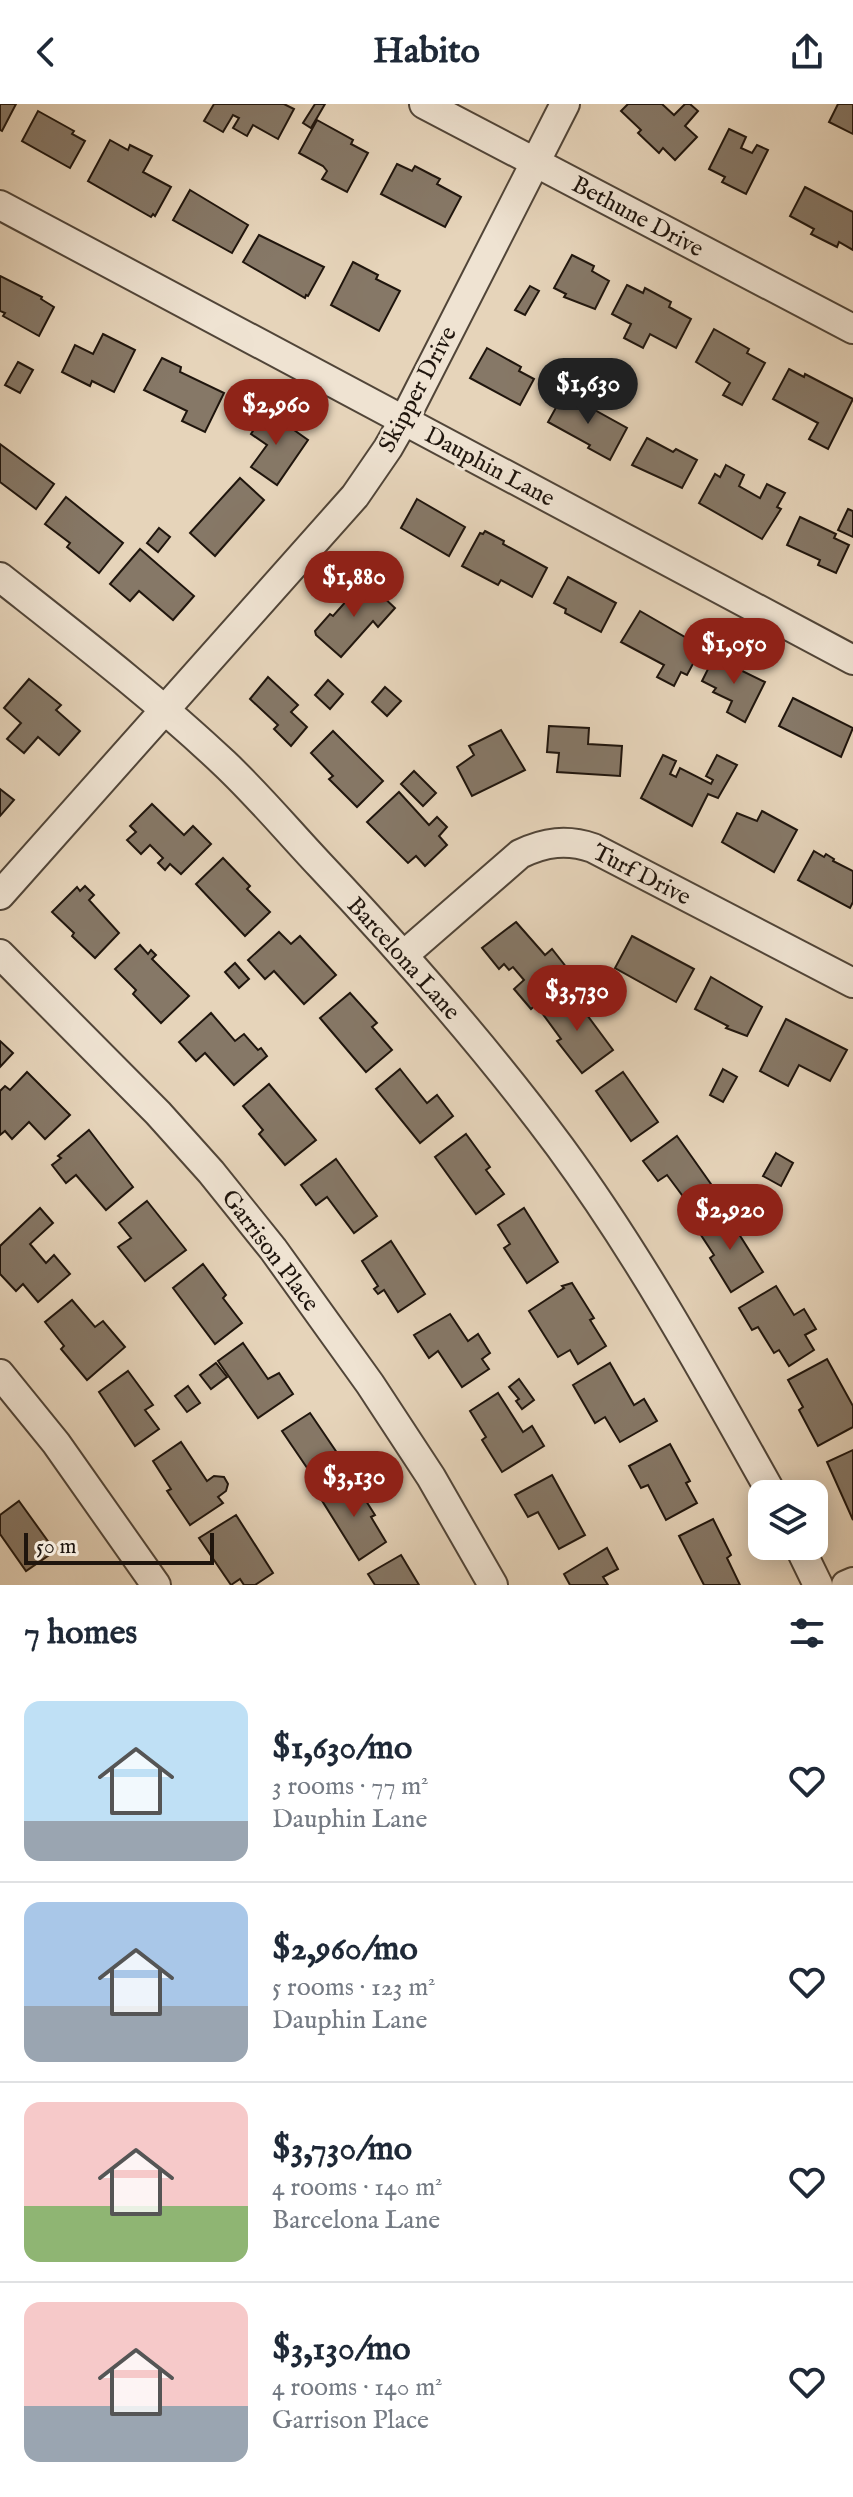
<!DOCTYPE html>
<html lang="en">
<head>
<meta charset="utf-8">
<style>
  body { margin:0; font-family:"IM FELL English",serif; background:#f6f6f7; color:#1f2937; height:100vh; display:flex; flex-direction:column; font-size:30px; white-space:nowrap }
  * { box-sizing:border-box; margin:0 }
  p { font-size:26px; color:#747a83 }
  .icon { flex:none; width:44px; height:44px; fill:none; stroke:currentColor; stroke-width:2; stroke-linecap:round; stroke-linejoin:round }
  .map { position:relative; height:1481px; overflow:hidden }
  .panel { display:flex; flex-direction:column; background:#fff; flex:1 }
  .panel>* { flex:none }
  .fabs { position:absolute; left:748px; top:1376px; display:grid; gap:16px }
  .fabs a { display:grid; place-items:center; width:80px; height:80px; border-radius:16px; background:#fff; box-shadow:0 4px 20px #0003; font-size:40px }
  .scale { position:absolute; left:24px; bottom:20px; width:190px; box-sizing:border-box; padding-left:8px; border:4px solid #1f150d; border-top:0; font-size:22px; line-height:28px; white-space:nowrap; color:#1f150d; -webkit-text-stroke:6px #efe3d2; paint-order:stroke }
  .price { position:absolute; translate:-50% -68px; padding:0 18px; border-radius:28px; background:#8f2418; color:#fff; font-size:26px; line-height:52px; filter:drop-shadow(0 2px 4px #0008) }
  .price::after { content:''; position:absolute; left:50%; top:48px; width:24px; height:18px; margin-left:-12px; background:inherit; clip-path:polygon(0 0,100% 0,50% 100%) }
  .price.on { background:#222; color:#fff }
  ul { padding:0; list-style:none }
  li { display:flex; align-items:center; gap:24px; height:200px; padding:0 24px }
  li+li { border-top:2px solid #e0e1e3 }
  li span { display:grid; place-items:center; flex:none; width:224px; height:160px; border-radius:16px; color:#555 }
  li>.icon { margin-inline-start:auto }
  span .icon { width:96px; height:96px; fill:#fffc; stroke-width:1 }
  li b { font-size:34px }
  h2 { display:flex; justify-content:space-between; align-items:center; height:96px; padding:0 24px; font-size:34px }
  header { display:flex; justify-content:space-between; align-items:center; height:104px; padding:0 24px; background:#fff; font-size:36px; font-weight:700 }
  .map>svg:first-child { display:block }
</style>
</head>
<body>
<header><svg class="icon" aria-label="back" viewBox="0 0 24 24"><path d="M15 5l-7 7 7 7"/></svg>Habito<svg class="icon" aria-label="share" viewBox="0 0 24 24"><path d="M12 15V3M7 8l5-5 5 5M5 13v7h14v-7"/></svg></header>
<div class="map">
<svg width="853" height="1481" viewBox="0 0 853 1481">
  <rect width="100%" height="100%" fill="#e6d4ba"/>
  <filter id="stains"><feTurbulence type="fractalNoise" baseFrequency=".0025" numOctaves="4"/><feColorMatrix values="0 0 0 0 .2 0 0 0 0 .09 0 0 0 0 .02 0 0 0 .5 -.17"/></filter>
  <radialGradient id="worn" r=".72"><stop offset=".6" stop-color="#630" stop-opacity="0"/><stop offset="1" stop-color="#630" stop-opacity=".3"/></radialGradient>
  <g fill="#867867" stroke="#1f150d" stroke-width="2">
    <path d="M0,0H16L2,27L0,26Z"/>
    <path d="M214,0H284L294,5L278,35L253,21L247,32L233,24L239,14L233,11L223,28L204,17Z"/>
    <path d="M315,0H325L311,24L303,19Z"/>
    <path d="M628,0H662L674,11L685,0H690L698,7L685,22L697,33L675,56L663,44L659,49L638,29L641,26L621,7Z"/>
    <path d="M838,0H853V30L829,18Z"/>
    <path d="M38,7L74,27L72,30L85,37L70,64L22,37Z"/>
    <path d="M317,16L353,36L351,40L368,49L347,88L322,75L327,67L323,62L299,49Z"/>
    <path d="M729,25L746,33L741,44L752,49L757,41L768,46L746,90L722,78L725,73L709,65Z"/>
    <path d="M110,36L128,46L130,41L152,52L143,68L171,83L155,112L153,110L151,113L88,77Z"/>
    <path d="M397,60L412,67L415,62L432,71L440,75L437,80L461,93L445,123L381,90Z"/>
    <path d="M805,83L853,108V146L839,138L837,143L811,130L814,125L790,112Z"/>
    <path d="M190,86L248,121L232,149L173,116Z"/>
    <path d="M259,131L324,163L308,192L306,191L305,194L243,158Z"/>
    <path d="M572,151L594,162L592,167L609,177L595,205L564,193L566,190L554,184Z"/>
    <path d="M353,158L378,171L376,175L400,187L379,227L331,201Z"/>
    <path d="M0,172L42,193L41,195L54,203L39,232L3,212L5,209L0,207Z"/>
    <path d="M627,181L643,189L645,184L671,198L669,203L691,215L676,244L650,230L643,244L624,234L631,220L612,210Z"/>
    <path d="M530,182L539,187L525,211L515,206Z"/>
    <path d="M714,225L749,245L747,249L765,259L742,301L723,291L730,279L696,258Z"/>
    <path d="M103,230L135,246L114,288L92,277L90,282L62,268L75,241L93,250Z"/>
    <path d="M487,244L521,263L519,267L534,275L520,301L470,274Z"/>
    <path d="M162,254L181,263L180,268L224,289L205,328L182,317L187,307L144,286Z"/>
    <path d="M18,258L33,266L20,289L5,281Z"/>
    <path d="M789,265L804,273L805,270L853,295L828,345L809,335L818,319L773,295Z"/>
    <path d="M564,289L627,324L610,356L588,344L590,341L548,318Z"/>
    <path d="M266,306L308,336L277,381L251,363L267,341L251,330Z"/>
    <path d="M647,334L673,348L676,345L697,356L682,384L632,361Z"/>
    <path d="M0,340L54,380L36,405L0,378Z"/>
    <path d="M726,361L744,371L739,382L760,394L767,380L785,389L777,403L781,405L762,435L699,399L715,370L720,373Z"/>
    <path d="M240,374L264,396L215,452L190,429Z"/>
    <path d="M66,393L123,439L99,469L67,443L70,439L45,420Z"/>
    <path d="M417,395L465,423L449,452L401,424Z"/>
    <path d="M848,405L853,407V433L838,426Z"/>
    <path d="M800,413L836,430L834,434L849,441L836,469L818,461L820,456L787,441Z"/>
    <path d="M159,424L170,433L158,448L147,439Z"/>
    <path d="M485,427L504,437L503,440L547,464L532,493L501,476L498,481L462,462L480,429L483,430Z"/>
    <path d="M140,445L194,492L173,516L139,487L130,497L110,480Z"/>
    <path d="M568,473L616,499L601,528L565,509L566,505L554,499Z"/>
    <path d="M365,476L395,504L378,523L373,517L341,553L316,531L315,527L330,510L333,512Z"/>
    <path d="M640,507L702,543L687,571L681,568L674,582L657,573L664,561L621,538Z"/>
    <path d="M716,549L732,557L730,561L765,578L745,618L727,608L732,597L713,588L716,584L702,577Z"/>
    <path d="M268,573L298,601L291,608L307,623L291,642L274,625L278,621L250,595Z"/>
    <path d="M29,575L61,601L56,606L80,627L59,651L38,633L24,649L7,635L21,619L4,604Z"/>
    <path d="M328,576L343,590L330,605L315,591Z"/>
    <path d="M385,583L401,597L387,612L372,598Z"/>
    <path d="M793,594L853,624L841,653L779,622Z"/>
    <path d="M549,622L589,624L588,640L622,642L620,672L557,668L559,649L547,648Z"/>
    <path d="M501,626L525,666L472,692L457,663L474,651L469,642Z"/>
    <path d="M333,627L383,677L357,703L329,675L333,672L311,649Z"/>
    <path d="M663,651L676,657L670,670L676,673L680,664L711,680L713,676L706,672L717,651L737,661L718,694L708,690L692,722L641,694Z"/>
    <path d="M414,667L436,689L423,702L401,680Z"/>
    <path d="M0,685L14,696L0,712Z"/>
    <path d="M399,688L429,721L437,713L447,723L439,732L447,741L425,762L416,752L408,759L367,718Z"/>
    <path d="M152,700L184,731L193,722L211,740L181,770L170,760L165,766L158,759L163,754L150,741L141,750L127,736L136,728L130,722Z"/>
    <path d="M762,707L797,726L774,768L722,738L737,709L757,717Z"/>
    <path d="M814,747L824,753L826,750L834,755L833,757L853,767V798L850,804L798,776Z"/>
    <path d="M223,754L250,782L247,785L270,808L245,832L196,780Z"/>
    <path d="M85,782L94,791L89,796L119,829L95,854L72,832L74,829L52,808L77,783L80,787Z"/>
    <path d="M516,818L545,851L552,845L567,864L558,871L563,877L531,905L514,885L524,876L513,863L509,866L504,860L499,865L482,844Z"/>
    <path d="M279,828L291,840L300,832L336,871L304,900L274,867L265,875L248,856Z"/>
    <path d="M632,832L694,865L676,898L615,864Z"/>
    <path d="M140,841L148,850L151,846L156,851L152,855L189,892L161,919L133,890L136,886L115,865Z"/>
    <path d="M235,859L249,875L239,884L225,868Z"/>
    <path d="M711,873L762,903L747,932L726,924L728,922L695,905Z"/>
    <path d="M570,888L613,946L582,969L557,937L561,935L542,909Z"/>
    <path d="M350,889L377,919L372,923L392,946L366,968L320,914Z"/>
    <path d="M211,909L235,937L244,930L258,946L261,944L267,952L234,981L205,949L196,957L179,938Z"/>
    <path d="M786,915L847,946L830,977L799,961L788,982L760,967Z"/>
    <path d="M0,937L13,949L0,963Z"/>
    <path d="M400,965L427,999L437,991L453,1012L420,1039L376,985Z"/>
    <path d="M723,965L737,973L723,998L710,991Z"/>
    <path d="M27,968L70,1011L45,1035L29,1018L12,1035L5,1027L0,1031V987L5,982L10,986Z"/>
    <path d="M623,968L658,1018L631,1037L596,987Z"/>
    <path d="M269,980L316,1036L285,1061L259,1030L263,1026L243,1002Z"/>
    <path d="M89,1026L133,1083L106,1106L76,1071L66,1079L52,1061L61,1054L58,1052Z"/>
    <path d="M466,1030L490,1063L486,1066L504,1090L476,1110L435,1053Z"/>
    <path d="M677,1032L718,1090L694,1107L667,1071L658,1077L643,1057Z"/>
    <path d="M776,1049L793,1059L781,1082L763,1072Z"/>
    <path d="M336,1055L377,1112L354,1129L327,1093L316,1101L301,1081Z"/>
    <path d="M147,1097L186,1146L145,1177L118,1143L131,1134L119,1119Z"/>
    <path d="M40,1104L53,1119L30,1140L46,1159L54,1151L70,1170L38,1198L23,1180L16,1187L0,1170V1142Z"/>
    <path d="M524,1104L558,1158L527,1179L504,1144L510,1140L498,1121Z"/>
    <path d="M725,1108L763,1168L731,1188L710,1154L714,1151L697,1125Z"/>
    <path d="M391,1137L425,1190L398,1208L384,1186L378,1190L374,1185L378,1182L362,1157Z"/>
    <path d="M203,1160L226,1191L223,1194L242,1219L215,1240L173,1184Z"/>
    <path d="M572,1179L594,1214L590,1216L606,1242L578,1260L570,1246L558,1253L529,1207L564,1184L562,1182Z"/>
    <path d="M776,1182L794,1211L804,1205L816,1225L805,1231L814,1246L789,1262L779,1246L774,1249L758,1223L752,1226L739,1204Z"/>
    <path d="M72,1196L95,1223L103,1217L125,1243L87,1276L61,1245L64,1242L45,1218Z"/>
    <path d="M450,1210L468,1237L478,1230L490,1249L482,1255L489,1265L462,1283L438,1247L429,1254L414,1231Z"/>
    <path d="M243,1239L268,1275L279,1269L293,1290L258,1314L218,1257Z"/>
    <path d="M827,1255L853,1302V1323L818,1342L799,1306L803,1303L788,1276Z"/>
    <path d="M216,1259L227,1273L211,1285L200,1271Z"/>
    <path d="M610,1259L634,1301L644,1295L657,1317L620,1338L605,1313L595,1319L573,1281Z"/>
    <path d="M128,1267L153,1301L145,1306L159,1325L135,1342L99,1288Z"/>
    <path d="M519,1275L534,1296L522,1305L516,1297L519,1295L509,1283Z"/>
    <path d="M188,1282L200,1299L187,1308L175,1292Z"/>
    <path d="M498,1289L523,1328L532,1322L544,1342L502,1368L482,1336L486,1333L470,1307Z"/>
    <path d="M310,1309L346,1362L318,1380L282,1327Z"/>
    <path d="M181,1338L207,1377L214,1372L224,1373L228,1380L226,1387L218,1393L223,1399L190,1421L167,1387L171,1385L153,1357Z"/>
    <path d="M670,1340L690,1377L686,1379L697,1399L666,1416L648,1381L641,1384L629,1362Z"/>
    <path d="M853,1346V1416L827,1358Z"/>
    <path d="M552,1371L585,1431L559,1445L538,1408L528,1413L515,1391Z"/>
    <path d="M352,1375L375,1411L371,1413L386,1438L359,1456L321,1395Z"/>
    <path d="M19,1397L55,1447L26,1467L0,1430V1411Z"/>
    <path d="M236,1411L273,1469L255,1481H244L240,1475L231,1481L199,1434Z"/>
    <path d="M713,1415L731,1451L727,1454L740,1481H704L679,1432Z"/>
    <path d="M607,1444L618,1465L603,1473L608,1481H570L564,1470Z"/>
    <path d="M401,1451L419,1481H375L368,1470Z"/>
  </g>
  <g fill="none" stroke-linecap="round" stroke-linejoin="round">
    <defs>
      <g id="minor">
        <path d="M424,0L853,225"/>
        <path d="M0,101L853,556"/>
        <path d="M0,473C76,533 154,593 224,659C258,691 288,727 320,761C405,851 486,943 560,1043C640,1152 706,1272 772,1390"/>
        <path d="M0,791L355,392L388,344L404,316L565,0"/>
        <path d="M0,850L158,1009L211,1068L273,1145L370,1280L431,1373L493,1481"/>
        <path d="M405,850L520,750C545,738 567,735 593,744L853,879"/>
        <path d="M0,1270L56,1339L156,1481"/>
        <path d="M799,1442L818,1481"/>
        <path d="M846,1481L853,1478"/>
      </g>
    </defs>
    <use href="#minor" stroke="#514538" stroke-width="32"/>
    <use href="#minor" stroke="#efe3d2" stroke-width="28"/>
  </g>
  <g text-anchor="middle" stroke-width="6" stroke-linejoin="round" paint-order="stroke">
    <g font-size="24" fill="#1f150d" stroke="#efe3d2">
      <text transform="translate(638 112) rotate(28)" y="8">Bethune Drive</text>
      <text transform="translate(417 285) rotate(-62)" y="8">Skipper Drive</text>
      <text transform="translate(490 362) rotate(28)" y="8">Dauphin Lane</text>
      <text transform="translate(642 770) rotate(27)" y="8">Turf Drive</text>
      <text transform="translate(404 854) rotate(48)" y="8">Barcelona Lane</text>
      <text transform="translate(271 1146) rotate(53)" y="8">Garrison Place</text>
    </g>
  </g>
  <rect width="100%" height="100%" filter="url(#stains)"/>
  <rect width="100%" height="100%" fill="url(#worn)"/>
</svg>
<div class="fabs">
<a><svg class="icon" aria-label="layers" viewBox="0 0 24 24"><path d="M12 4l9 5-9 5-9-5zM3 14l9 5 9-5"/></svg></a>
</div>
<div class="scale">50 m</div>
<b class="price on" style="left:588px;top:322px">$1,630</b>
<b class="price" style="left:276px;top:343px">$2,960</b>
<b class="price" style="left:354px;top:515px">$1,880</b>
<b class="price" style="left:734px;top:582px">$1,050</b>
<b class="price" style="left:577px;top:929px">$3,730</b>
<b class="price" style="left:730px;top:1148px">$2,920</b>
<b class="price" style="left:354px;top:1415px">$3,130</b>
</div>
<section class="panel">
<h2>7 homes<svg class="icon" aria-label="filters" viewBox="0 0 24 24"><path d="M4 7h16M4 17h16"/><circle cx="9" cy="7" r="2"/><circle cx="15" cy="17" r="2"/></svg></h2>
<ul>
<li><span style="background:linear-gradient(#bfe0f5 75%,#9aa5b1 0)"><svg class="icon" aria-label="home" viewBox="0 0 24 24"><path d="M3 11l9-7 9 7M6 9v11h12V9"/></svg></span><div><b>$1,630/mo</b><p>3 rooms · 77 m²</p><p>Dauphin Lane</p></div><svg class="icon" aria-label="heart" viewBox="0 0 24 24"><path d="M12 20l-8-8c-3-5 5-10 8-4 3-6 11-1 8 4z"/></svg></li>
<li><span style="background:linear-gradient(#a9c7e8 65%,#9aa5b1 0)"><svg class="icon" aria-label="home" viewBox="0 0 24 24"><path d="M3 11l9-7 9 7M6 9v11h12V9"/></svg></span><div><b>$2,960/mo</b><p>5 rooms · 123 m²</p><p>Dauphin Lane</p></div><svg class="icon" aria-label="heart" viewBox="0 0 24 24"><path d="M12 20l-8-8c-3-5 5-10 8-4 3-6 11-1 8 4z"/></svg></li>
<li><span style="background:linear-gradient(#f6c9c9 65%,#8fb573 0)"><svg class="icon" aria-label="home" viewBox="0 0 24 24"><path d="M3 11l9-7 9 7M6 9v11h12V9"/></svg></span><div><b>$3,730/mo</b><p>4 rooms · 140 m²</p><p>Barcelona Lane</p></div><svg class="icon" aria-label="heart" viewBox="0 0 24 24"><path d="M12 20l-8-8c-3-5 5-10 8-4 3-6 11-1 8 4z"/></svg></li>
<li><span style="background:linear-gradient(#f6c9c9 65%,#9aa5b1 0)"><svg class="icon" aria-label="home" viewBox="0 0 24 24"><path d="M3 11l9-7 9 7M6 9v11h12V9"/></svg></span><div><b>$3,130/mo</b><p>4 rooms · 140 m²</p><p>Garrison Place</p></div><svg class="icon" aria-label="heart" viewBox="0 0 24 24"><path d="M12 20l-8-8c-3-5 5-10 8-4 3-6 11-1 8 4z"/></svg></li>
</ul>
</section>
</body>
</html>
